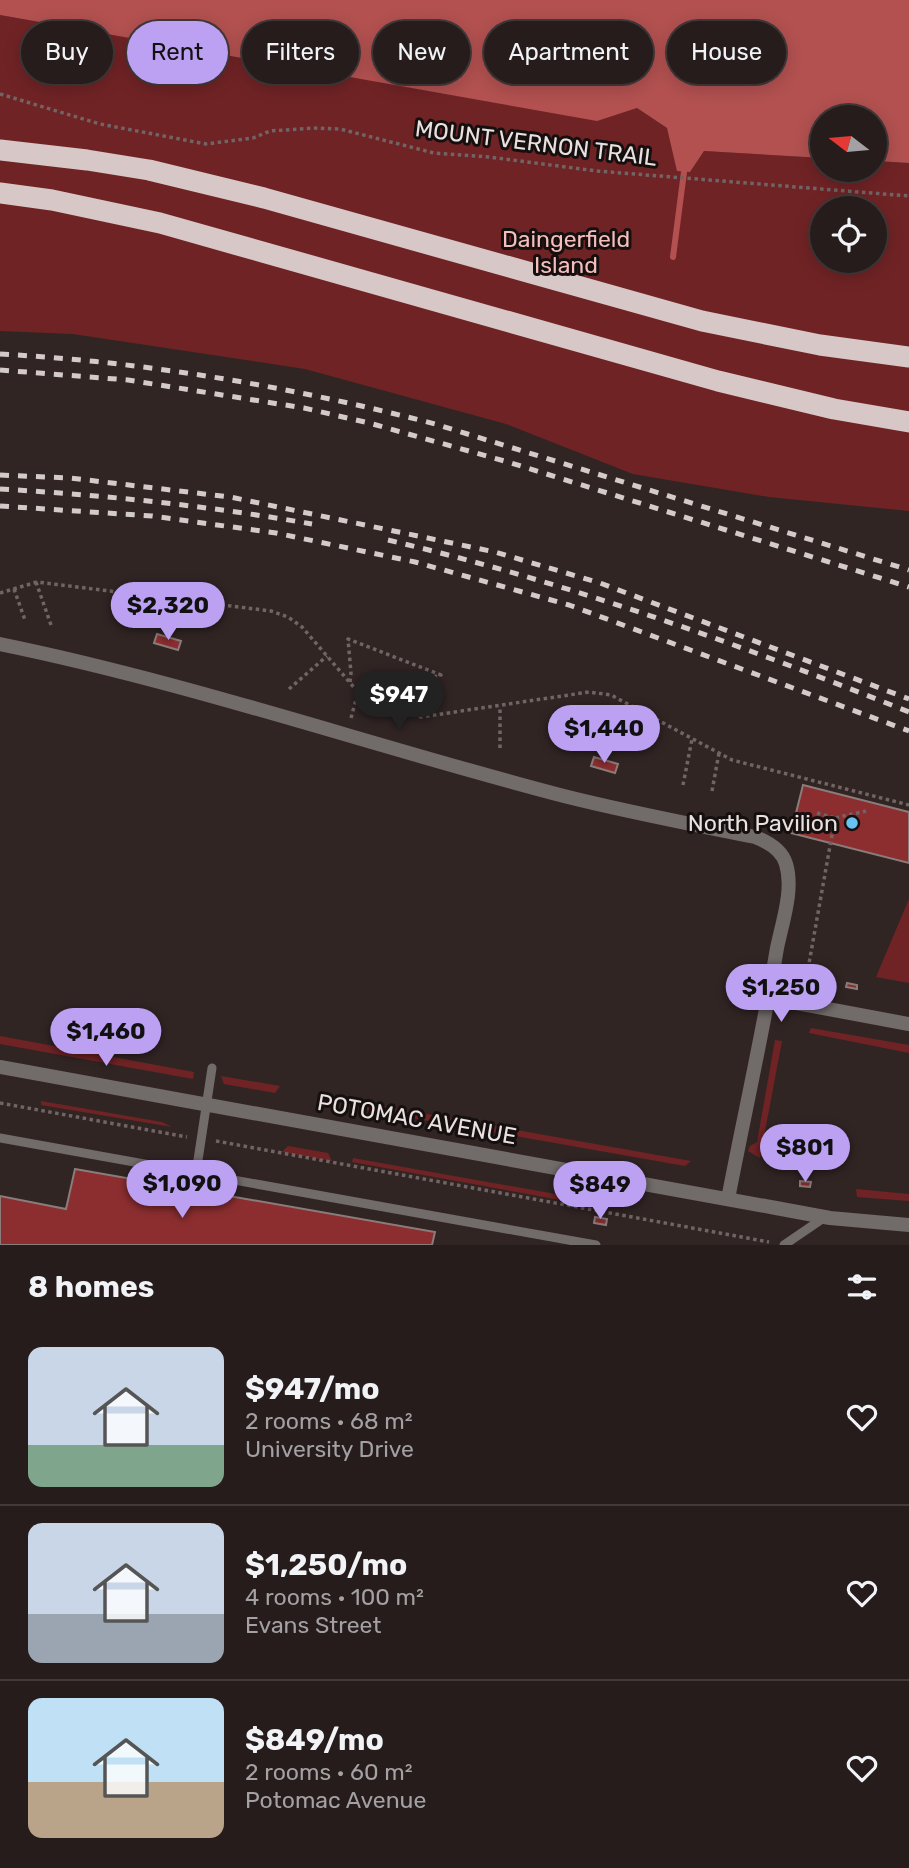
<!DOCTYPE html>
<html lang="en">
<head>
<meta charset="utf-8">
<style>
  body { margin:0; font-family:Rubik,sans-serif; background:#2d2524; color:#f1f3f6; height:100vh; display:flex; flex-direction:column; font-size:26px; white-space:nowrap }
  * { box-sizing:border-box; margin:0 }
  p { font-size:23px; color:#a3a1a3 }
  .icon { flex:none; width:38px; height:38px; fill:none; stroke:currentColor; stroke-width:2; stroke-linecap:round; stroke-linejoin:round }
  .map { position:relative; height:1245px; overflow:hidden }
  .drawer { display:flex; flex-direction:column; background:#251c1b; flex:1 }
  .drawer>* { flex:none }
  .guide { position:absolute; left:21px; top:21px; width:868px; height:63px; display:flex; gap:14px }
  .needle { width:46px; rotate:286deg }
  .fabs { position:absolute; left:810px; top:105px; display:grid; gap:14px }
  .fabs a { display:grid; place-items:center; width:77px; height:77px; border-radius:50%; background:#251c1b; box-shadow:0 4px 18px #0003,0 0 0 2px #423a3a; font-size:35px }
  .price { position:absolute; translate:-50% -60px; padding:0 16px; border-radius:24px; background:#bca0f2; color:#111; font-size:23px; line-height:46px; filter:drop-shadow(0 2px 4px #0008) }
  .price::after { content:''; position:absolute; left:50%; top:42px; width:21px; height:16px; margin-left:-10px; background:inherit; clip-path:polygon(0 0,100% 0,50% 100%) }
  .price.active { background:#222; color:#fff }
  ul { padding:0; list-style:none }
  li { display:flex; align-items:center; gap:21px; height:175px; padding:0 28px }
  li+li { border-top:2px solid #423a3a }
  li span { display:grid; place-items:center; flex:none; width:196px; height:140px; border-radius:14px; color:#555 }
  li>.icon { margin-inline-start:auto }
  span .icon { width:84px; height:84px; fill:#fffc; stroke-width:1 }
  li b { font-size:30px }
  h2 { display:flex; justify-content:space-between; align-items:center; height:84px; padding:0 28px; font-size:30px }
  .chip { padding:0 24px; border-radius:32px; background:#251c1b; box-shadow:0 4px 18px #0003,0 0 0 2px #423a3a; font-size:24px; line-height:63px }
  .chip.active { background:#bca0f2; color:#111 }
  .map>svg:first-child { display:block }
</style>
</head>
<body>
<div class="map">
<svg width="909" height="1245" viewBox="0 0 909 1245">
  <rect width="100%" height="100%" fill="#312524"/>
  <g fill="#702325" fill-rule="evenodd">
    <path d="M0,15L597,120L637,108L667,128L690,172L704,151L822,158V170H875V161L909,163V511L769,497L633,474L506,424L305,369L73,334L0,331ZM822,208H875V261H822Z"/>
    <path d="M909,899V983L876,977Z"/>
    <path d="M811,1028L909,1045V1053L809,1033Z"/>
    <path d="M0,1036L194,1072L193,1079L0,1044Z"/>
    <path d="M775,1040L782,1041L760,1158L748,1151L750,1146L757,1142Z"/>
    <path d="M221,1076L280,1086L275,1093L224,1084Z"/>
    <path d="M41,1101L162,1122L172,1127L41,1105Z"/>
    <path d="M359,1102L691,1161L685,1166L361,1109Z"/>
    <path d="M288,1146L328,1153L332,1161L282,1152Z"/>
    <path d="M353,1158L589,1200L588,1205L352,1162Z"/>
    <path d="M856,1189L909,1194V1201L857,1197Z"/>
  </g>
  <path fill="#b25150" d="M0,0H909V163L875,161V117H822V158L704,151L690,172L677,171L667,128L637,108L597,121L0,15Z"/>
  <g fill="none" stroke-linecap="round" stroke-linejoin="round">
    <path stroke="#b25150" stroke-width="6" d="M673,257L684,172"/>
  </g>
  <g fill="#8c2e30" stroke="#8a7c7b" stroke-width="2">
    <path d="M157,634L181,641L178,650L154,643Z"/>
    <path d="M594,757L618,764L615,773L591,766Z"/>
    <path d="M803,785L909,812V863L791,833Z"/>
    <path d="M847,983L857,985V989L846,987Z"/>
    <path d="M75,1169L435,1232L432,1245H0V1196L66,1209Z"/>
    <path d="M800,1181L811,1182L810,1187L800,1186Z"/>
    <path d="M595,1217L607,1219L606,1225L594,1223Z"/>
  </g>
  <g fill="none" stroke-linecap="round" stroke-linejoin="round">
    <g stroke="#706564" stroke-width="3.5" stroke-dasharray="3.5 3.5" stroke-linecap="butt">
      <path d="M0,94L100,124L206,144L253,138L270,131L313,128L340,129L434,153L489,157L597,171L909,196"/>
      <path d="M36,582L51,625"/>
      <path d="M14,589L25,620"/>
      <path d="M0,593L37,582L271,611L288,617L302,627L358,692L371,702L421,717L589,692L611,695L732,760L909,805"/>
      <path d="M350,682L351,673L348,639L441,675L410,682L391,677"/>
      <path d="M289,689L327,656"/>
      <path d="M385,706L394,678"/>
      <path d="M351,718L358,692"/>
      <path d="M500,748V706"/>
      <path d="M683,785L692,739"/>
      <path d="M712,791L719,753"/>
      <path d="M817,813L835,818"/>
      <path d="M808,969L835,818L866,811"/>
      <path d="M0,1103L187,1137"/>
      <path d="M216,1141L769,1242"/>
    </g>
    <g stroke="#716b6a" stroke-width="9">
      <path d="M0,1138L596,1245"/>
      <path d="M196,1173L212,1068"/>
      <path d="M784,1245L825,1217"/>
    </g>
    <g stroke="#716b6a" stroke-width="14">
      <path d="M0,644C191,683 375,747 564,796C627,812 691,824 755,837C768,842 782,850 786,864C794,890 782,923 777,948C763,1032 744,1116 728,1199"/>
      <path d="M769,998L909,1024"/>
    </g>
    <path stroke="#716b6a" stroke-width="14" d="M0,1067L776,1208L830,1218L909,1225"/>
    <g stroke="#d7c7c6" stroke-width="21">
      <path d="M0,150L87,160L149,170L264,198L702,321L820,345L909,357"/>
      <path d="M0,193L52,200L160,223L718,381L834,409L909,422"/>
    </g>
    <g stroke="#d3cbca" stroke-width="5" stroke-dasharray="9 9" stroke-linecap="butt">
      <path d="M0,354C147,362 293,387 435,424L909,570"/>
      <path d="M0,370L128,380L304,408L369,423L508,462L909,587"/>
      <path d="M0,475L70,478L230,497L495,552L600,583L909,699"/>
      <path d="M0,489C105,495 209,506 312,524"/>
      <path d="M0,506L152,516L276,533L415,562L569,605L909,731"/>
      <path d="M388,540C566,582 739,644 909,712"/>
    </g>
  </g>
  <circle fill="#69c3f1" stroke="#15100f" stroke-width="2.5" cx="852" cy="823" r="7"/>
  <g text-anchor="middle" stroke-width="6" stroke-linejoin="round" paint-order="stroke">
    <g font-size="23" fill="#e9e1e0" stroke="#15100f">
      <text transform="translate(536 143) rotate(7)" y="8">MOUNT VERNON TRAIL</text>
      <text transform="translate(417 1119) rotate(10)" y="8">POTOMAC AVENUE</text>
    </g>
    <g font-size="23" fill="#f5bebb" stroke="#15100f">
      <text x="566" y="247">Daingerfield<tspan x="566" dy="26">Island</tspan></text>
    </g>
    <g font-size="23" fill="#e9e1e0" stroke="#15100f" text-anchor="end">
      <text x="838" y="831">North Pavilion</text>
    </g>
  </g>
</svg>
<div class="fabs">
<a><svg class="needle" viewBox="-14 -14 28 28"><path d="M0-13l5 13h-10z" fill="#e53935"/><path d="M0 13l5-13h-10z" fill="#a3a1a3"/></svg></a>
<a><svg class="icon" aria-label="locate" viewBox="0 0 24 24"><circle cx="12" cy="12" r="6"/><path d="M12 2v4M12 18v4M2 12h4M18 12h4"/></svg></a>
</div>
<b class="price" style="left:168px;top:642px">$2,320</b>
<b class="price active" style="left:399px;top:731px">$947</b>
<b class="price" style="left:604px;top:765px">$1,440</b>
<b class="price" style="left:781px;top:1024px">$1,250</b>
<b class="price" style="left:106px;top:1068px">$1,460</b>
<b class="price" style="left:805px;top:1184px">$801</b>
<b class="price" style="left:182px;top:1220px">$1,090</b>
<b class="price" style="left:600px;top:1221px">$849</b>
<div class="guide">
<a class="chip">Buy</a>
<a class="chip active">Rent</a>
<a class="chip">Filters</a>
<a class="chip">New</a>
<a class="chip">Apartment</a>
<a class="chip">House</a>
</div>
</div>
<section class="drawer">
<h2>8 homes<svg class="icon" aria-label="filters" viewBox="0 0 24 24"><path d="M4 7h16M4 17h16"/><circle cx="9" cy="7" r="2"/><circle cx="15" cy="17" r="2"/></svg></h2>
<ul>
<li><span style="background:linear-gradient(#c9d6e8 70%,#7fa58c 0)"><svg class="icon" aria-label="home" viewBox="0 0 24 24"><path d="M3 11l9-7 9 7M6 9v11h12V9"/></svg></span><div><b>$947/mo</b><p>2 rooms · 68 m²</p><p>University Drive</p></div><svg class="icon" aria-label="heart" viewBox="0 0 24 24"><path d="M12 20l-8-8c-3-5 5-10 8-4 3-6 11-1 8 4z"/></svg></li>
<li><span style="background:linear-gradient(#c9d6e8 65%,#9aa5b1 0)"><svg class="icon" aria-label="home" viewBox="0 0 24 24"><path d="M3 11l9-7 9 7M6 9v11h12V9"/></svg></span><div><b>$1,250/mo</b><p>4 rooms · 100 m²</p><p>Evans Street</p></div><svg class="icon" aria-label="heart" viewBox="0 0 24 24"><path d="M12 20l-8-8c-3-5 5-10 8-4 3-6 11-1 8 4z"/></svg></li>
<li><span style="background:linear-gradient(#bfe0f5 60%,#b9a48a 0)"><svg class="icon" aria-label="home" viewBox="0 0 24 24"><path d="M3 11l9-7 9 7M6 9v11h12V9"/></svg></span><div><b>$849/mo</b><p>2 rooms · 60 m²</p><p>Potomac Avenue</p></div><svg class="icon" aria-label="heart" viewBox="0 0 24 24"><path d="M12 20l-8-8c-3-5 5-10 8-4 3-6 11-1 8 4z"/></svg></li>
</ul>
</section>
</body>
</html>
